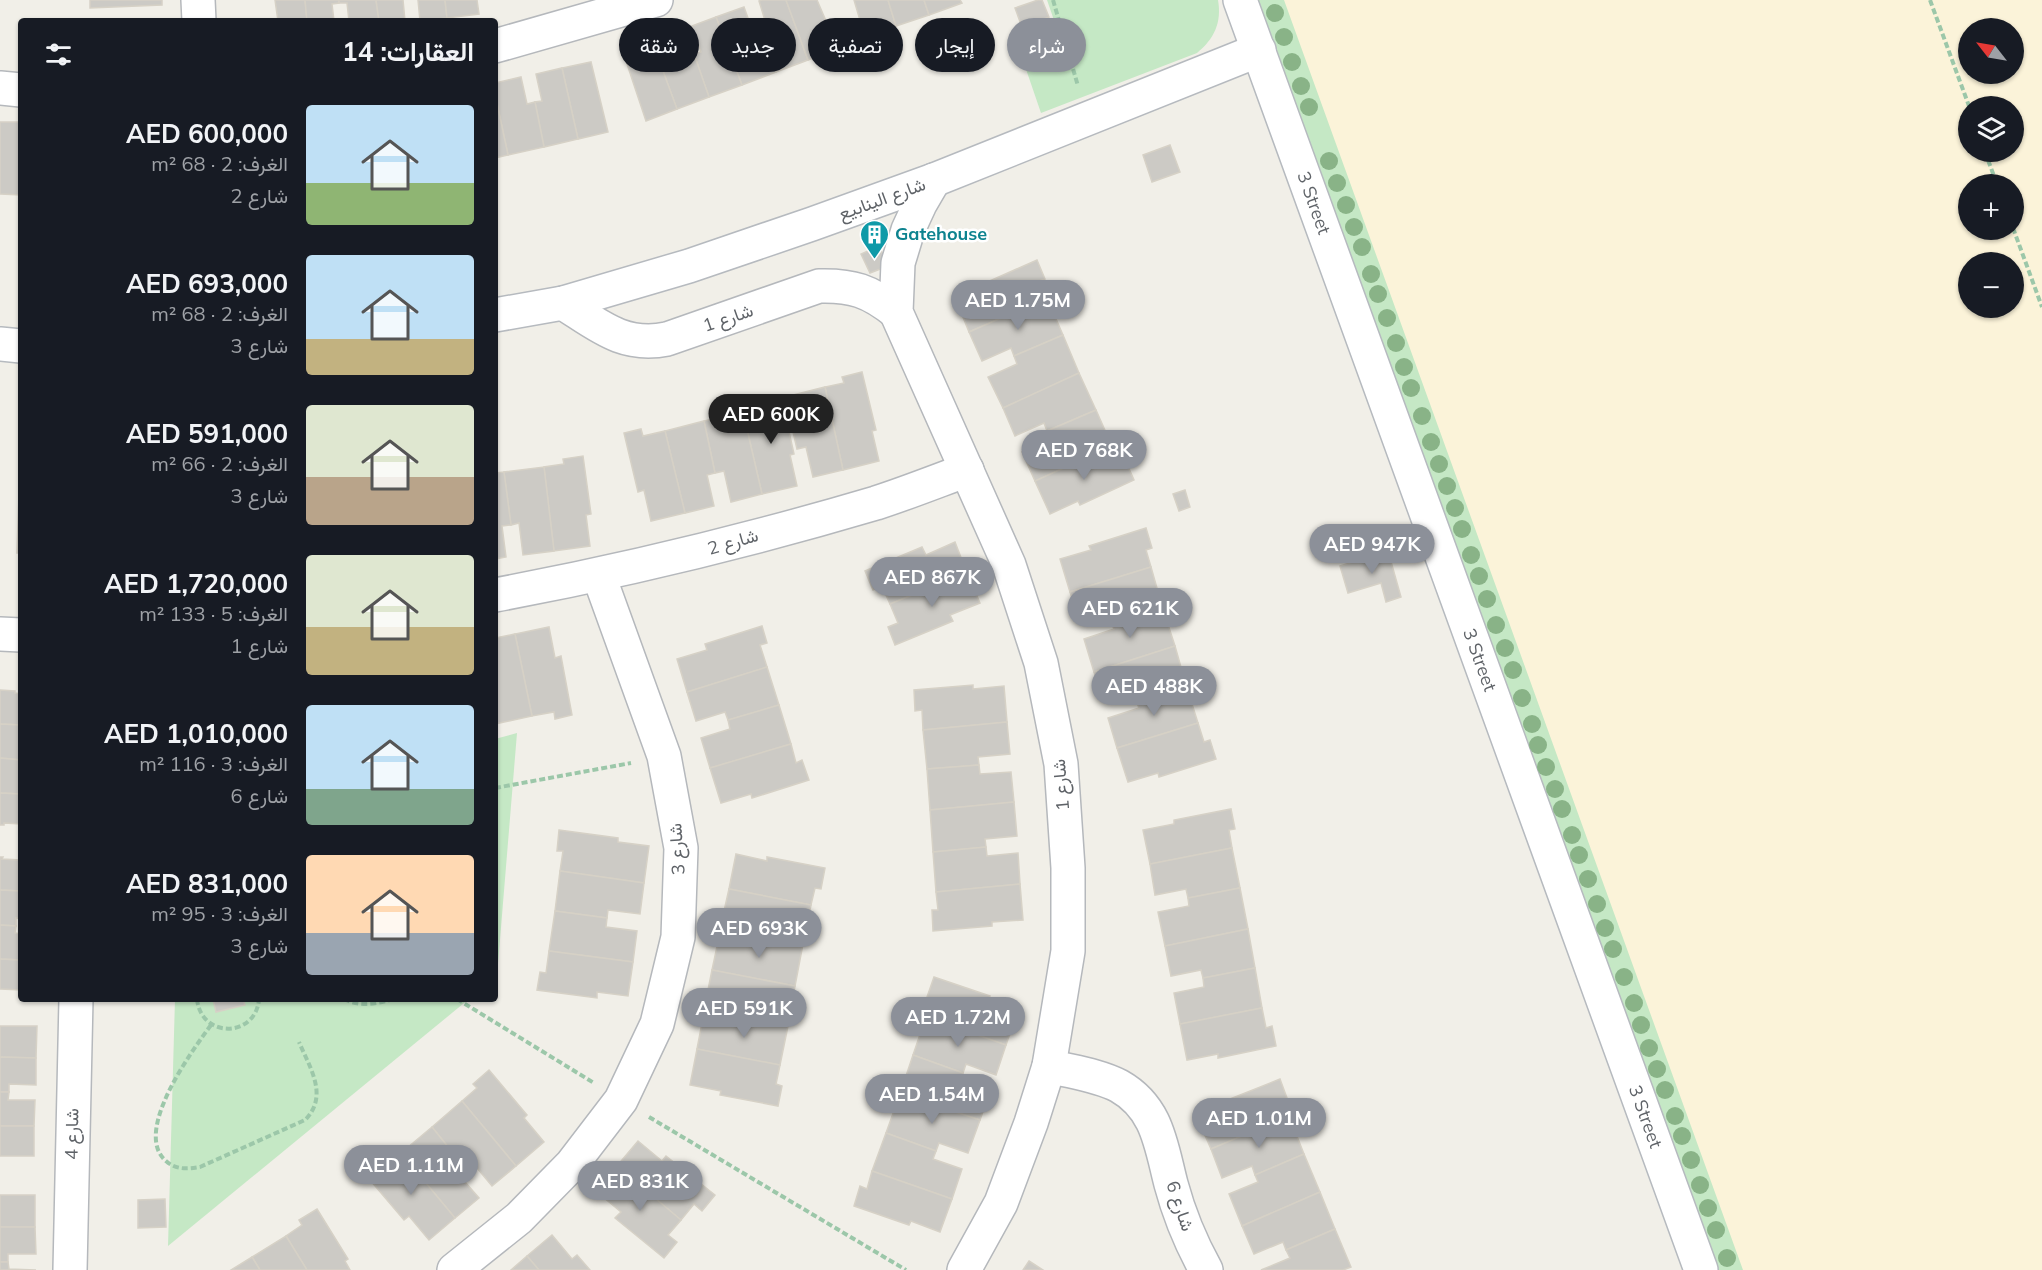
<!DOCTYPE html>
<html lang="ar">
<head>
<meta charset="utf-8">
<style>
  body { margin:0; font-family:Mulish,Vazirmatn,sans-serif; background:#20242c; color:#f1f3f6; direction:rtl; height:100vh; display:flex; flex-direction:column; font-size:22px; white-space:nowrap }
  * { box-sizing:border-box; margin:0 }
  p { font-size:20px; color:#9ea1a6 }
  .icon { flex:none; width:33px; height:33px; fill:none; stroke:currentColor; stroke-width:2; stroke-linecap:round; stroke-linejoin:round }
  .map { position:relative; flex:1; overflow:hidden; direction:ltr }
  .side { position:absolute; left:18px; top:18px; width:480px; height:984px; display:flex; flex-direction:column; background:#171b24; border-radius:6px; box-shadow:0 2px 4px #0004; direction:rtl }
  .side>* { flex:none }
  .top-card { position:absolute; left:516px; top:18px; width:570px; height:54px; direction:rtl; display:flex; gap:12px }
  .needle { width:39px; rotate:301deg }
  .tools { position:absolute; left:1958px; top:18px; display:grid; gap:12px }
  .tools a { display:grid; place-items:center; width:66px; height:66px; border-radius:50%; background:#171b24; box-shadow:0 2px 4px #0004; font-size:30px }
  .price { position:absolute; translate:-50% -51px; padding:0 14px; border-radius:21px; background:#8c9099; color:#fff; font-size:20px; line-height:39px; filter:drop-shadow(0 2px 3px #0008) }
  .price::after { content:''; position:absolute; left:50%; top:36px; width:18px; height:14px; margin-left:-9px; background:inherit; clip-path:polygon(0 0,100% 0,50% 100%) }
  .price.current { background:#222; color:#fff }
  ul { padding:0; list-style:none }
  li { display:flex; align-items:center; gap:18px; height:150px; padding:0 24px }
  li span { display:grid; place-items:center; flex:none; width:168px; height:120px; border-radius:6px; color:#555 }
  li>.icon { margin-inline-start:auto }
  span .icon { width:72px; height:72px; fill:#fffc; stroke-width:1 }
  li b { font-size:26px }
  h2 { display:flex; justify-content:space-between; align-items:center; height:72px; padding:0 24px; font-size:26px }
  .tag { padding:0 21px; border-radius:27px; background:#171b24; box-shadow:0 2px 4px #0004; font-size:21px; line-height:54px }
  .tag.current { background:#8c9099; color:#fff }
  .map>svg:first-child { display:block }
</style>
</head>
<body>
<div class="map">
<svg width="2042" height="1270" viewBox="0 0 2042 1270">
  <rect width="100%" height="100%" fill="#f1efe8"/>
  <g fill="#c5e8c5">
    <path d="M1047,0H1218C1222,23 1214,39 1197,53L1041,113L1016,40L1056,26Z"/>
    <path d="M1240,0H1297L1761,1270H1701Z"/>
    <path d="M517,733L497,976L495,978V739Z"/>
    <path d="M175,999H469L168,1246Z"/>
  </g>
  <path fill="#fbf3d9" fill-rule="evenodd" d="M1284,0H2042V1270H1743ZM1968,28H2013V74H1968ZM1968,106H2013V152H1968ZM1968,184H2013V230H1968ZM1968,262H2013V308H1968Z"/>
  <g fill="#cccac5" stroke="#d6d1c6" stroke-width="1.5">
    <path d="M90,0H162V5L90,8Z"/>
    <path d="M275,0H305L307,21H278Z"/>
    <path d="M305,0H339V3L332,4L334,21H307Z"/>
    <path d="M339,0H376L379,21H349L347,3H339Z"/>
    <path d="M376,0H403L405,21H379Z"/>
    <path d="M418,0H445L447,18L420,21Z"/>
    <path d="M445,0H477L479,14L447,18Z"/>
    <path d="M762,0H786L808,60L776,72L761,30L767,27L759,1Z"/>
    <path d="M786,0H817L838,49L808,60Z"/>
    <path d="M854,0H888L896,26L865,37Z"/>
    <path d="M888,0H924L929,15L896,26Z"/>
    <path d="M924,0H960L962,3L929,15Z"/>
    <path d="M1038,0H1042L1049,17L1022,27L1015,8Z"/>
    <path d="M744,7L753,32L761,30L776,72L742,85L716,17Z"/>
    <path d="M716,17L742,85L709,97L694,54L701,52L692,26Z"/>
    <path d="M678,32L687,57L694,54L709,97L677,109L652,41Z"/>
    <path d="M652,41L677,109L646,121L623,52Z"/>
    <path d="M591,62L608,132L578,139L562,68Z"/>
    <path d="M562,68L578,139L544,147L535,102L542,101L536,74Z"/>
    <path d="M521,77L527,104L535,102L544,147L508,155L495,94V83Z"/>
    <path d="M495,94L508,155L495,158Z"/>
    <path d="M0,122H21V195L0,194Z"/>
    <path d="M1170,145L1180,172L1152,182L1143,155Z"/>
    <path d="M879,246L888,266L870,273L861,254Z"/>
    <path d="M1037,260L1045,279L1039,281L1047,298L969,332L956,300L984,288L983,284Z"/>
    <path d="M1047,298L1063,335L1014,356L1011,348L982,361L969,332Z"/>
    <path d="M1063,335L1079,373L1003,408L988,377L1017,364L1014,356Z"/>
    <path d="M862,372L876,430L872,431L879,461L843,470L825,387L844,383L842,377Z"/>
    <path d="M1079,373L1096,410L1047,431L1044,423L1015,436L1003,408Z"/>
    <path d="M825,387L843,470L813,477L806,447L797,449L785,397Z"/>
    <path d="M781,396L794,454L790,455L797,486L762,494L743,412L762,407L760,401Z"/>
    <path d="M1096,410L1112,446L1035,481L1022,452L1051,439L1047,431Z"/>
    <path d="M743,412L762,494L731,502L724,471L715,473L704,421Z"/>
    <path d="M704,421L715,473L707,475L714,506L685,513L665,431Z"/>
    <path d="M641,429L643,436L665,431L685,513L651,521L644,490L638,492L624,433Z"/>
    <path d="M1112,446L1120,465L1126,462L1134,480L1080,505L1078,501L1050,514L1035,481Z"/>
    <path d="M583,456L591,514L586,515L590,546L554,551L544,467L564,464L563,459Z"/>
    <path d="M544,467L554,551L523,555L519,523L511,525L504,472Z"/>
    <path d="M504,472L511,525L502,526L506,557L495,559V473Z"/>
    <path d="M1185,490L1190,507L1179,511L1173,494Z"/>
    <path d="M19,493H21V553H17Z"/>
    <path d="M1146,528L1152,548L1146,550L1151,567L1070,592L1060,559L1091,550L1089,546Z"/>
    <path d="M955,542L967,573L890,604L882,586L873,590L865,571L922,547L926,555Z"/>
    <path d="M1388,551L1401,597L1386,602L1381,583L1348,593L1340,566Z"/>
    <path d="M1151,567L1162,606L1111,622L1109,613L1079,622L1070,592Z"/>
    <path d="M967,573L980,603L950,615L953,621L895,645L888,627L898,623L890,604Z"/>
    <path d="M1162,606L1175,646L1094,672L1084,639L1114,629L1111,622Z"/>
    <path d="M762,626L767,643L760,645L767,667L687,692L677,659L707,650L705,644Z"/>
    <path d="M549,627L555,658L561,656L572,715L555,719L554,712L532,716L515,634Z"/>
    <path d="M515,634L532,716L495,724V638Z"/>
    <path d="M1175,646L1186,685L1136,700L1133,691L1103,701L1094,672Z"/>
    <path d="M767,667L779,705L728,720L725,712L696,721L687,692Z"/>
    <path d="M973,685V689L1004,686L1007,722L923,730L922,710L915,711L914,690Z"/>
    <path d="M1186,685L1198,723L1117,748L1108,718L1139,708L1136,700Z"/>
    <path d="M0,690L15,691V693L21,694V725L0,724Z"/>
    <path d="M779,705L791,744L710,768L701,738L730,729L728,720Z"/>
    <path d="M1007,722L1010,754L978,757L979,765L927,769L923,730Z"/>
    <path d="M1198,723L1204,742L1210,740L1216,759L1159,777L1158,773L1128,782L1117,748Z"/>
    <path d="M0,724L21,725V760L0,758Z"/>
    <path d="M791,744L796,763L802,760L809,780L752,798L751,794L721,803L710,768Z"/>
    <path d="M0,758L21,760V794L0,793Z"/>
    <path d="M979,765L980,774L1011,772L1014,802L930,810L927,769Z"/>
    <path d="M0,793L21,794V824L4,823V825H0Z"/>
    <path d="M1014,802L1017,836L985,839L986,847L933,852L930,810Z"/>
    <path d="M1231,809L1235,829L1229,830L1232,848L1150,864L1143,830L1174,824V820Z"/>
    <path d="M559,830L618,838V842L649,846L644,883L560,871L563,851H557Z"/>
    <path d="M986,847L987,856L1018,853L1020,884L936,892L933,852Z"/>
    <path d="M1232,848L1240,888L1188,898L1186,889L1155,895L1150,864Z"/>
    <path d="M736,854L767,861V857L825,868L821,889L815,888L811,905L729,889Z"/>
    <path d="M0,857H3L2,859L21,860V891L0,890Z"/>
    <path d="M560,871L644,883L640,914L608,910L607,918L555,911Z"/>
    <path d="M1020,884L1023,920L992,922V926L933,931L932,910H938L936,892Z"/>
    <path d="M1240,888L1248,929L1165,946L1158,912L1189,906L1188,898Z"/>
    <path d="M729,889L811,905L803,944L752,935L753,926L722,920Z"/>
    <path d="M0,890L21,891V919L16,918V926L0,925Z"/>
    <path d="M555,911L607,918L606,927L637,931L633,962L549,951Z"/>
    <path d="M0,925L16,926L15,933L21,934V960L0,959Z"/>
    <path d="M1248,929L1255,968L1203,978L1201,970L1171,976L1165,946Z"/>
    <path d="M752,935L803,944L795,986L712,970L719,937L749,942Z"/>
    <path d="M549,951L633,962L628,996L597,992V998L537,990L540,972L546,973Z"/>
    <path d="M0,959L21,960V990L0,989Z"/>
    <path d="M1255,968L1262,1008L1180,1024L1174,993L1204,987L1203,978Z"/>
    <path d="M712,970L795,986L788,1026L736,1015L738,1006L706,1000Z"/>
    <path d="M934,977L990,996L988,1001L1018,1010L1006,1045L926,1017L933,999L927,997Z"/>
    <path d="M213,999H243L245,1005L216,1012Z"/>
    <path d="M1262,1008L1266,1028L1272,1026L1276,1046L1218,1058V1054L1187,1060L1180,1024Z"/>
    <path d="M736,1015L788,1026L780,1065L697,1049L703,1018L734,1024Z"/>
    <path d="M926,1017L1006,1045L996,1075L966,1064L963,1073L913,1055Z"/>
    <path d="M0,1026H37L36,1058L0,1057Z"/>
    <path d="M697,1049L780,1065L776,1084L782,1086L778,1106L720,1095L721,1091L690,1085Z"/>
    <path d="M913,1055L963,1073L960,1081L990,1091L980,1120L900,1094Z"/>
    <path d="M0,1057L36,1058V1085L9,1084V1092H0Z"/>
    <path d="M489,1070L527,1115L524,1118L544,1142L516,1166L462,1101L477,1088L473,1084Z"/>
    <path d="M1280,1079L1287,1098L1281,1100L1289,1116L1211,1149L1197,1117L1226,1105L1225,1101Z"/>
    <path d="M0,1092H9L8,1100H35L34,1126H0Z"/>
    <path d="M900,1094L980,1120L968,1153L939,1143L936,1151L886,1133Z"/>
    <path d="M462,1101L516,1166L492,1186L472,1162L465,1168L432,1127Z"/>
    <path d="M1289,1116L1304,1154L1255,1175L1252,1166L1222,1178L1211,1149Z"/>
    <rect x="0" y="1126" width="34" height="30"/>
    <path d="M432,1127L465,1168L458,1174L479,1198L455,1218L401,1153Z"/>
    <path d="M886,1133L936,1151L933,1159L962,1169L952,1199L872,1171Z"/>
    <path d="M638,1141L662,1161L666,1156L715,1195L702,1211L694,1204L681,1220L617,1166Z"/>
    <path d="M401,1153L455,1218L429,1240L409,1216L404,1220L365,1174L379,1162L384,1168Z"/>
    <path d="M1304,1154L1320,1192L1242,1226L1229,1194L1258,1182L1255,1175Z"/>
    <path d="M617,1166L681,1220L668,1235L677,1242L664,1258L615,1218L621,1212L597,1192Z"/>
    <path d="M872,1171L952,1199L940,1232L911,1221L909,1225L854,1206L860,1186L867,1189Z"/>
    <path d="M1320,1192L1335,1229L1286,1250L1283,1242L1254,1254L1242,1226Z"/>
    <rect x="0" y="1195" width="35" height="32"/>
    <path d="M165,1199L166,1227L138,1228V1200Z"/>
    <path d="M317,1209L348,1259L345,1261L350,1270H307L286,1236L302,1225L299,1220Z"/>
    <path d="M0,1227H35L36,1254H8V1262H0Z"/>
    <path d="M1335,1229L1351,1267L1343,1270H1261L1290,1258L1286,1250Z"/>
    <path d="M552,1235L572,1259L577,1255L590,1270H539L527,1256Z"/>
    <path d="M286,1236L307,1270H260L252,1257Z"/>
    <path d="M527,1256L539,1270H511Z"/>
    <path d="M252,1257L260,1270H231Z"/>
    <path d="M1029,1261L1043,1270H1023Z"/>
    <path d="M0,1262H8L9,1269L36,1270H0Z"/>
  </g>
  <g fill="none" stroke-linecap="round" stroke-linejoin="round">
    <defs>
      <g id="street">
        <path d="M198,0L199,21"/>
        <path d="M495,46L656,0"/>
        <path d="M0,88L21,90"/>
        <path d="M934,180L920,204L908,230L898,263L896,312L1009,565L1041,663L1061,764L1068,868V951L1049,1066L1031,1123L1001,1203L964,1270"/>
        <path d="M563,303C598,325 623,348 667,339L819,286C852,285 870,291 896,312"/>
        <path d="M495,595C624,571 751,540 876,503C907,493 937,481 967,470"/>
        <path d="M0,634L21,635"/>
        <path d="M1049,1066C1072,1072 1098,1075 1119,1086C1158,1108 1161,1146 1171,1184C1179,1214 1191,1243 1206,1270"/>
        <path d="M70,1270L76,999"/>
        <path d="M454,1270L519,1218L572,1164L621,1100L657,1024L678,937L681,848L664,756L599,576"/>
      </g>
      <g id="secondary">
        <path id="s1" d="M1240,0L1701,1270"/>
        <path d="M495,315L563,303L689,266L812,224L934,180L1259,50"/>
        <path d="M0,344L21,346"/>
      </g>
    </defs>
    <use href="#street" stroke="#b5b8bc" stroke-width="36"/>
    <use href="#secondary" stroke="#b6babf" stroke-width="36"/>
    <g stroke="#9cc7a9" stroke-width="4" stroke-dasharray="6 3" stroke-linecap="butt">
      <path d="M1053,0L1078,86"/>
      <path d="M1930,0L1969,106"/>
      <path d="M1985,152L1997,184"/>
      <path d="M2013,228L2042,307"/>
      <path d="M495,788L631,763"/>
      <path d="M197,999C201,1039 256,1038 259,999"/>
      <path d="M344,999C360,1007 377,1004 393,999"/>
      <path d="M457,999L594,1083"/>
      <path d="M211,1025C192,1051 132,1132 166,1161C176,1170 187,1169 200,1167L305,1120C329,1096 310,1068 299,1042"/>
      <path d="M649,1117L906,1270"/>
    </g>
    <use href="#street" stroke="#fff" stroke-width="33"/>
    <use href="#secondary" stroke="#fff" stroke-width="33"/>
  </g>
  <g fill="#89b387">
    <circle cx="1275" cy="13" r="9"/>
    <circle cx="1284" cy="37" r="9"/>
    <circle cx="1292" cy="62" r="9"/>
    <circle cx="1301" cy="86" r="9"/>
    <circle cx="1309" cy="107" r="9"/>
    <circle cx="1329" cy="161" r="9"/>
    <circle cx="1337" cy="183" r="9"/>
    <circle cx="1346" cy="205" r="9"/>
    <circle cx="1354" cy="227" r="9"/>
    <circle cx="1362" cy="247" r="9"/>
    <circle cx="1371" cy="274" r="9"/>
    <circle cx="1378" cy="294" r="9"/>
    <circle cx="1387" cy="318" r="9"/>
    <circle cx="1396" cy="343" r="9"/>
    <circle cx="1404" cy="367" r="9"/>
    <circle cx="1411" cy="388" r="9"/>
    <circle cx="1422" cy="416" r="9"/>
    <circle cx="1431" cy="442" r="9"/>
    <circle cx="1439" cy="464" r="9"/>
    <circle cx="1447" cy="486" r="9"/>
    <circle cx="1455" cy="508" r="9"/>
    <circle cx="1462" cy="529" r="9"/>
    <circle cx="1471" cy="555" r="9"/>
    <circle cx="1479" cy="576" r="9"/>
    <circle cx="1487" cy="599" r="9"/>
    <circle cx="1496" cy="625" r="9"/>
    <circle cx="1505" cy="648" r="9"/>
    <circle cx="1513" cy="670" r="9"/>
    <circle cx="1522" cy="698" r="9"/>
    <circle cx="1532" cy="724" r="9"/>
    <circle cx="1538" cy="745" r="9"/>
    <circle cx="1546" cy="767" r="9"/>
    <circle cx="1555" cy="789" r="9"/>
    <circle cx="1562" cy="809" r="9"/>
    <circle cx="1572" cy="835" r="9"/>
    <circle cx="1579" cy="855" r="9"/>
    <circle cx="1588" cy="879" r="9"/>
    <circle cx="1597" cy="904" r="9"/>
    <circle cx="1605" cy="928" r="9"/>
    <circle cx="1613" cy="949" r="9"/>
    <circle cx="1624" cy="977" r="9"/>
    <circle cx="1634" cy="1003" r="9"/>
    <circle cx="1641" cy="1025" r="9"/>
    <circle cx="1649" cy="1048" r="9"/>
    <circle cx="1657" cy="1069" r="9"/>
    <circle cx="1665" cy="1090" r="9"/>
    <circle cx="1675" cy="1116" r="9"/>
    <circle cx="1682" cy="1136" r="9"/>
    <circle cx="1691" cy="1160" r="9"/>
    <circle cx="1700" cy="1185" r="9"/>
    <circle cx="1708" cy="1208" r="9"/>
    <circle cx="1716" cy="1230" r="9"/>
    <circle cx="1727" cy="1258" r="9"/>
  </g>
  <defs>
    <symbol id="building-pin" viewBox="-11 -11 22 30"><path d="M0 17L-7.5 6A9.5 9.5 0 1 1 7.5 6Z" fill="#0f9aa8" stroke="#fff"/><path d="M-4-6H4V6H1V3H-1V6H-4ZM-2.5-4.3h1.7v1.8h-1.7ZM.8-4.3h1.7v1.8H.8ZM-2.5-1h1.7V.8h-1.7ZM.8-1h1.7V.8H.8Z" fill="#fff"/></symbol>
  </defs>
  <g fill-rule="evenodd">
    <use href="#building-pin" x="858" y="218" width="33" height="45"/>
  </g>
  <g text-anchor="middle" stroke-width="5" stroke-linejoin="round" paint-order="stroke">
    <g font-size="18" fill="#5f6368" stroke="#fff">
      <text transform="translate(882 199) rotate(-20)" y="6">شارع الينابيع</text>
      <text dy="6" stroke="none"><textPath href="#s1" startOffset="216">3 Street</textPath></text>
      <text transform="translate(728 318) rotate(-19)" y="6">شارع 1</text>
      <text transform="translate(733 542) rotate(-16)" y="6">شارع 2</text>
      <text dy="6" stroke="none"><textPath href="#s1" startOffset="702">3 Street</textPath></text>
      <text transform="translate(1061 785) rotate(-95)" y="6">شارع 1</text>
      <text transform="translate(677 849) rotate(-94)" y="6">شارع 3</text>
      <text dy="6" stroke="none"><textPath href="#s1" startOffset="1188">3 Street</textPath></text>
      <text transform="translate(72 1134) rotate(-89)" y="6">شارع 4</text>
      <text transform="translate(1180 1206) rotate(71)" y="6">شارع 6</text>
    </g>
    <g font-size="18" font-weight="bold" fill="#0d838f" stroke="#fff" text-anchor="start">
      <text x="895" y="240">Gatehouse</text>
    </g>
  </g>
</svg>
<div class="tools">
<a><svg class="needle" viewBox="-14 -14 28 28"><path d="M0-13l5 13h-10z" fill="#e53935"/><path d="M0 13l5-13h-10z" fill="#9ea1a6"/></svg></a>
<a><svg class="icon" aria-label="layers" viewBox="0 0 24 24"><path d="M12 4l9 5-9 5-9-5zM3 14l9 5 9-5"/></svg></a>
<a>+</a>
<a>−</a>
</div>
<b class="price" style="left:1018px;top:331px">AED 1.75M</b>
<b class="price current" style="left:771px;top:445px">AED 600K</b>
<b class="price" style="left:1084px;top:481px">AED 768K</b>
<b class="price" style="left:1372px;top:575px">AED 947K</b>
<b class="price" style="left:932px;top:608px">AED 867K</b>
<b class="price" style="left:1130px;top:639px">AED 621K</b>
<b class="price" style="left:1154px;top:717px">AED 488K</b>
<b class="price" style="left:759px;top:959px">AED 693K</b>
<b class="price" style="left:744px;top:1039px">AED 591K</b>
<b class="price" style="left:958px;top:1048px">AED 1.72M</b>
<b class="price" style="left:932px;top:1125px">AED 1.54M</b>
<b class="price" style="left:1259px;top:1149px">AED 1.01M</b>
<b class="price" style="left:411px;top:1196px">AED 1.11M</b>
<b class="price" style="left:640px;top:1212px">AED 831K</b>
<div class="top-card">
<a class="tag current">شراء</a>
<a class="tag">إيجار</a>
<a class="tag">تصفية</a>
<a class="tag">جديد</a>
<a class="tag">شقة</a>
</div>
<section class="side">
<h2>العقارات: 14<svg class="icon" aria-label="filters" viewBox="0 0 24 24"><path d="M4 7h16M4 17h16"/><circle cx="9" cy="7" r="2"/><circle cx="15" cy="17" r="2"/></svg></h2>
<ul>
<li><span style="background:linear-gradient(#bfe0f5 65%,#8fb573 0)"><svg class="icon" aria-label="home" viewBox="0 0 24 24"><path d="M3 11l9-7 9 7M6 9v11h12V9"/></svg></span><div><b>AED 600,000</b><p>الغرف: 2 · 68 m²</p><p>شارع 2</p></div></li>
<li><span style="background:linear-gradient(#bfe0f5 70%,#c2b280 0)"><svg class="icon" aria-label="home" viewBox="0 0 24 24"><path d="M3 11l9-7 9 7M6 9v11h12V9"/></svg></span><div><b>AED 693,000</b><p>الغرف: 2 · 68 m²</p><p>شارع 3</p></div></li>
<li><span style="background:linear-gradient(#dfe7d0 60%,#b9a48a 0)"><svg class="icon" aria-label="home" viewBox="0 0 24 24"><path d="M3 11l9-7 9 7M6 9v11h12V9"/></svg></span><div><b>AED 591,000</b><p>الغرف: 2 · 66 m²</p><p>شارع 3</p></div></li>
<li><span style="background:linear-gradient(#dfe7d0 60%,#c2b280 0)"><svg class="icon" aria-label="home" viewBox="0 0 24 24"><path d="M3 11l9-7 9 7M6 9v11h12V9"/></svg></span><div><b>AED 1,720,000</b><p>الغرف: 5 · 133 m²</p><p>شارع 1</p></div></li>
<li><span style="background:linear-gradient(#bfe0f5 70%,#7fa58c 0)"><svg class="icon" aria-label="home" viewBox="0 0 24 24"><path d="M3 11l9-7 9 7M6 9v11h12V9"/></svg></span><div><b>AED 1,010,000</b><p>الغرف: 3 · 116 m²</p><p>شارع 6</p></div></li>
<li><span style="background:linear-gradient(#ffd9b3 65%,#9aa5b1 0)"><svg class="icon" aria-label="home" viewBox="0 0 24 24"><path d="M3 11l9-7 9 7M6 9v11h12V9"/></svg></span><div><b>AED 831,000</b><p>الغرف: 3 · 95 m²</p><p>شارع 3</p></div></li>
</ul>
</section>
</div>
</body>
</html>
